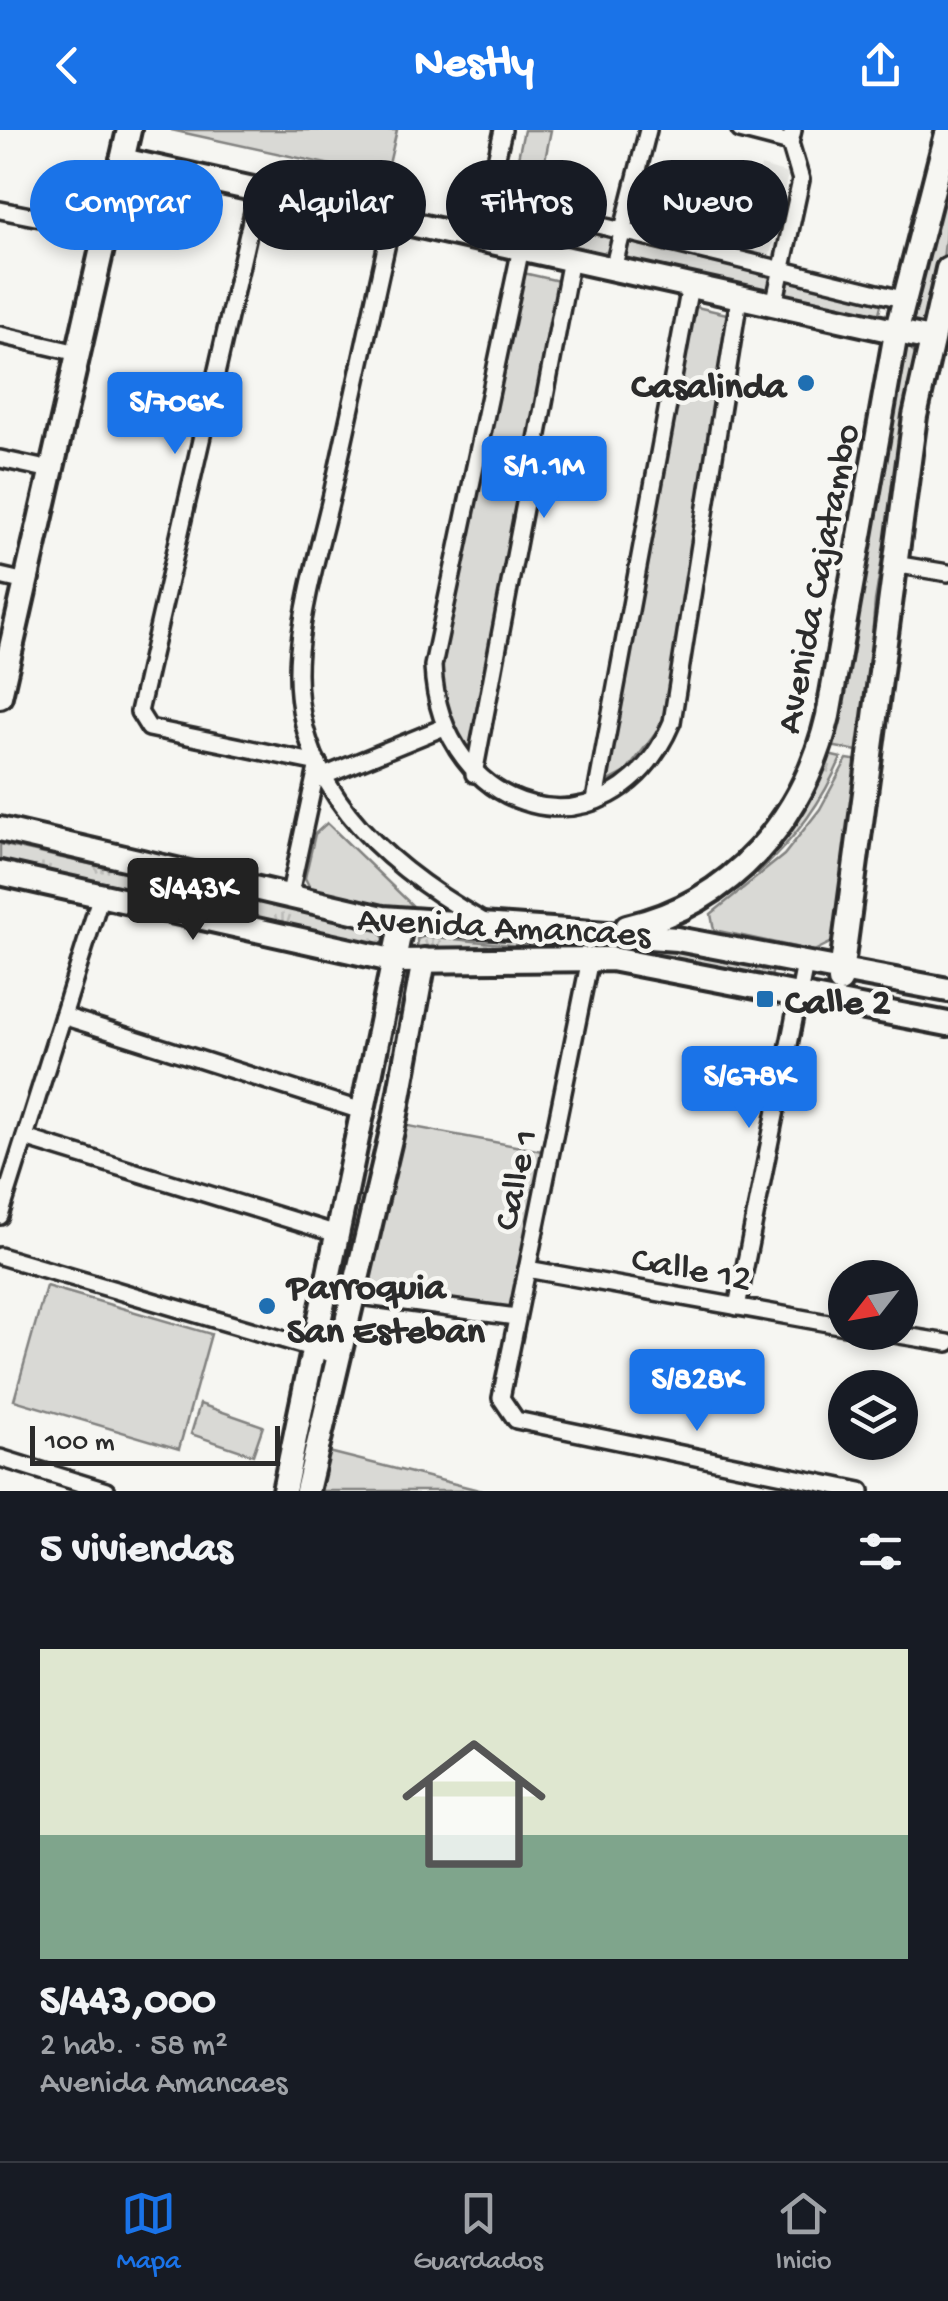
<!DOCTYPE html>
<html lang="es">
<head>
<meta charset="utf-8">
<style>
  body { margin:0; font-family:"Gochi Hand",sans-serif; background:#242831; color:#f1f3f6; height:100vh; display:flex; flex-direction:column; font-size:38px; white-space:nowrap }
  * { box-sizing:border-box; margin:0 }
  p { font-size:32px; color:#9ea1a6 }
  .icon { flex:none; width:55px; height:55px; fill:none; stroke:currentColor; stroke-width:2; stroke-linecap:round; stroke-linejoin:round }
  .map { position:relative; height:1361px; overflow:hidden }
  .details { display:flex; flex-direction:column; background:#171b24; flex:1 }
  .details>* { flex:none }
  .hud { position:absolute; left:30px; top:30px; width:890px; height:90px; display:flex; gap:20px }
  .needle { width:65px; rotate:239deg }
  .fabs { position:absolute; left:828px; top:1130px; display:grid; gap:20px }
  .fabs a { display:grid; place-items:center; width:90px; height:90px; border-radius:50%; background:#171b24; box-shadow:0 5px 15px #0003; font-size:50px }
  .scale { position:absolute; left:30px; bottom:25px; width:250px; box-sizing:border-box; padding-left:10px; border:5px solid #2b2b2b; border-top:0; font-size:28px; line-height:35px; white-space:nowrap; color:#2b2b2b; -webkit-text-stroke:8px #f6f6f2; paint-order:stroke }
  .price { position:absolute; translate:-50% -85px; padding:0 22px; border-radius:10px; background:#1a73e8; color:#fff; font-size:32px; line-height:65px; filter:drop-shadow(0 2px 5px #0008) }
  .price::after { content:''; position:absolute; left:50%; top:60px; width:30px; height:22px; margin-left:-15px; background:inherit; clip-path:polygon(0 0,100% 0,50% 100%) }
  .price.current { background:#222; color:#fff }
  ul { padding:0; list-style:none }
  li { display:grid; align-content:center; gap:20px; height:530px; padding:0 40px }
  li span { display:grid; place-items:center; height:310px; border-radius:0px; color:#555 }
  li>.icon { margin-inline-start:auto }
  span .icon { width:180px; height:180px; fill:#fffc; stroke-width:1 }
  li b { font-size:42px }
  h2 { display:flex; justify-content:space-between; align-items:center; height:120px; padding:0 40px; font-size:42px }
  .tag { padding:0 35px; border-radius:45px; background:#171b24; box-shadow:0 5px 15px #0003; font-size:35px; line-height:90px }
  .tag.current { background:#1a73e8; color:#fff }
  header { display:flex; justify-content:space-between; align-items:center; height:130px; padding:0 40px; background:#1a73e8; color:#fff; font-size:45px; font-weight:700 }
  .dock { display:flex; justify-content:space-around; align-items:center; height:140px; border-top:2px solid #363941; background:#171b24; font-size:28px; color:#9ea1a6 }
  .dock a { display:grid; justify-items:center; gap:5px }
  .dock .current { color:#1a73e8 }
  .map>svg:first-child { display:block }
</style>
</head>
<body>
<header><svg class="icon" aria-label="back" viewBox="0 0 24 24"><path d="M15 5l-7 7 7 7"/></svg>Nestly<svg class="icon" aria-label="share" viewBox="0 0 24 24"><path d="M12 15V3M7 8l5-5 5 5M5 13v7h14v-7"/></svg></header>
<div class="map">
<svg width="948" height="1361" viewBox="0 0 948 1361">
  <defs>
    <pattern id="grass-tufts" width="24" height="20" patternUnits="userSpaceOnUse" patternTransform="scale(2.5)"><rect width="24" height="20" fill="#d9d9d5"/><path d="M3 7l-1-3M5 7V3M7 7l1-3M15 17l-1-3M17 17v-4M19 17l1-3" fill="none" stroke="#babab7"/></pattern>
  </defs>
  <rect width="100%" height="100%" fill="#f6f6f2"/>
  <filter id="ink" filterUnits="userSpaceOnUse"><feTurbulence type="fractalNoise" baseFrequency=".01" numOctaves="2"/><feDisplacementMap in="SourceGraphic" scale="20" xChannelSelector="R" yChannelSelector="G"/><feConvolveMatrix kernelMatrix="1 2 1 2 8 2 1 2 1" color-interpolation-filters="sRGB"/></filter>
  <g filter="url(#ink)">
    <path fill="#e7e7e3" d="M761,36L788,44L768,134L742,129Z"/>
    <g fill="url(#grass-tufts)" stroke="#828280" stroke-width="2.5">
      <path d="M828,625L841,628C822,673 794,710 758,743L755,740L788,704Z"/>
      <path d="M0,714L378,799L385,810L381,818L0,735Z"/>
      <path d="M425,806L512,815L628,810L773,838L770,853L418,823L417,809Z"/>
    </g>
    <g fill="#d9d9d5" stroke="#828280" stroke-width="2.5">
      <path d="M171,0H397L386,47Z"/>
      <path d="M524,0H551L533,90L882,171L877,191L502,102Z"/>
      <path d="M948,28C948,72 948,163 920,199L911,194L912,181Z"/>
      <path d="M519,142L559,151L469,622L452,596L435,550Z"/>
      <path d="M688,175L731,185L662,595L626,642L607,652L604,627Z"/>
      <path d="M911,218L916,226L875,471L863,622L830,616L902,220Z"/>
      <path d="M847,629L860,631L832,812L814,821L714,800L711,784L784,725L820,679Z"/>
      <path d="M327,693L412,775L406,782L310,758L305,748L315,704Z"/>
      <path d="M398,994L542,1021L512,1181L369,1154Z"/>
      <path d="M46,1156L211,1204L179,1319L14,1270Z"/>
      <path d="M200,1274L263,1296L253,1325L191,1304Z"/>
      <path d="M329,1322L483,1361H319Z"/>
    </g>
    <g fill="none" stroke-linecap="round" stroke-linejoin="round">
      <defs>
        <g id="street">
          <path d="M740,0L790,13"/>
          <path d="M258,60L139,582L149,598L318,633"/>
          <path d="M487,68L906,170"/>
          <path d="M0,80L106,101"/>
          <path d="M392,90C372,181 352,273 332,364C320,416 304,468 299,521C287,652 382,734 484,792"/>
          <path d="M478,109L503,0"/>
          <path d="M521,118L433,536C439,687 611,735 672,592L739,168"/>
          <path d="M613,139L648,0"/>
          <path d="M774,175L801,50L790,13L793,0"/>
          <path d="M0,205L78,223"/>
          <path d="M0,329L51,340"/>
          <path d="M894,434L948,443"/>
          <path d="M0,446L26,452"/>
          <path d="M474,644L571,129"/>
          <path d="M324,646L444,597"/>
          <path d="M595,670L690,156"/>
          <path d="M289,768L318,633"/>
          <path d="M590,829L501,1268L516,1290L861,1361"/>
          <path d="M63,886L365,982"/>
          <path d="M25,1008L337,1104"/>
          <path d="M0,1086L101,765"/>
          <path d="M0,1126L339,1226"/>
          <path d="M527,1139L845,1196"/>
          <path d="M353,1165L516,1187"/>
          <path d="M737,1177L805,834"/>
          <path d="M881,1202L948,1213"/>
          <path d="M0,1328L106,1361"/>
        </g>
        <g id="secondary">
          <path d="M122,30L930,209"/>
          <path d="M0,566L129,0"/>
          <path d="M0,699L383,788L677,809L948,860"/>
          <path d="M0,743L396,831L611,829L948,894"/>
          <path d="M627,797C733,773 804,688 828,586L896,203L948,0"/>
          <path d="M840,851L915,286L948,139"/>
          <path d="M284,1361L402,791"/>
          <path d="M307,1361L396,984L424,830"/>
        </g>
      </defs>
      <use href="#street" stroke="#2b2b2b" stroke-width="22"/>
      <use href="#secondary" stroke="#2b2b2b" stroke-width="30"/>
      <use href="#street" stroke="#f6f6f2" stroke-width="15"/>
      <use href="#secondary" stroke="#f6f6f2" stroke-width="22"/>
    </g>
  </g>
  <g fill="#1f6fb2" stroke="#f6f6f2" stroke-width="4">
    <circle cx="806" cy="253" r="10"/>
    <rect x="755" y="859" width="20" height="20" rx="5"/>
    <circle cx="267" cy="1176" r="10"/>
  </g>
  <g text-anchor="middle" stroke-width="9" stroke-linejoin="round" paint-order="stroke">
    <g font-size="38" font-weight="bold" fill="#2b2b2b" stroke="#f6f6f2" text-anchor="start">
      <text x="786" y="266" text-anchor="end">Casalinda</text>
      <text x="785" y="882">Calle 2</text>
      <text x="287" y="1167">Parroquia<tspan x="287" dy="44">San Esteban</tspan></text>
    </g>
    <g font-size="38" fill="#2b2b2b" stroke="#f6f6f2">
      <text transform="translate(815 448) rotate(-79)" y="13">Avenida Cajatambo</text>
      <text transform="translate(504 794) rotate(3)" y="13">Avenida Amancaes</text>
      <text transform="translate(513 1049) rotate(-78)" y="13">Calle 1</text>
      <text transform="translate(692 1136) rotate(10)" y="13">Calle 12</text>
    </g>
  </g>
</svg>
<div class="fabs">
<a><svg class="needle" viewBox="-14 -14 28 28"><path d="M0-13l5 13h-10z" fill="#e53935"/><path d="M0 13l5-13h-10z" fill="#9ea1a6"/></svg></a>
<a><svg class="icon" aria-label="layers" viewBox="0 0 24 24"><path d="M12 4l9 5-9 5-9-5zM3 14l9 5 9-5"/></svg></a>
</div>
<div class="scale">100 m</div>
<b class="price" style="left:175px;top:327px">S/706K</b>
<b class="price" style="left:544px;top:391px">S/1.1M</b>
<b class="price current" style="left:193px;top:813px">S/443K</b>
<b class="price" style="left:749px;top:1001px">S/678K</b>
<b class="price" style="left:697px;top:1304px">S/828K</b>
<div class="hud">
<a class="tag current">Comprar</a>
<a class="tag">Alquilar</a>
<a class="tag">Filtros</a>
<a class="tag">Nuevo</a>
</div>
</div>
<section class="details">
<h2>5 viviendas<svg class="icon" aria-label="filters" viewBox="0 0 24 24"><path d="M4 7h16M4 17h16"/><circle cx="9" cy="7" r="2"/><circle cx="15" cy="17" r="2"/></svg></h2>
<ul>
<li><span style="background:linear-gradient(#dfe7d0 60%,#7fa58c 0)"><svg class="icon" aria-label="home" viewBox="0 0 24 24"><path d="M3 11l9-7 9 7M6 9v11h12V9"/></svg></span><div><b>S/443,000</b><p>2 hab. · 58 m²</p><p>Avenida Amancaes</p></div></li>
</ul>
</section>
<nav class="dock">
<a class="current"><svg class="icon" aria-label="map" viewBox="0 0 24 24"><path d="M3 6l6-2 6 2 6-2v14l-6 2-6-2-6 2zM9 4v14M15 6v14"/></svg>Mapa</a>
<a><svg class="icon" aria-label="saved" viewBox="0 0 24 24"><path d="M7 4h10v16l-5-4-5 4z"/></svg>Guardados</a>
<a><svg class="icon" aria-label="home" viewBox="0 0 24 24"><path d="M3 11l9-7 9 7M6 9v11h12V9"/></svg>Inicio</a>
</nav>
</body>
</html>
